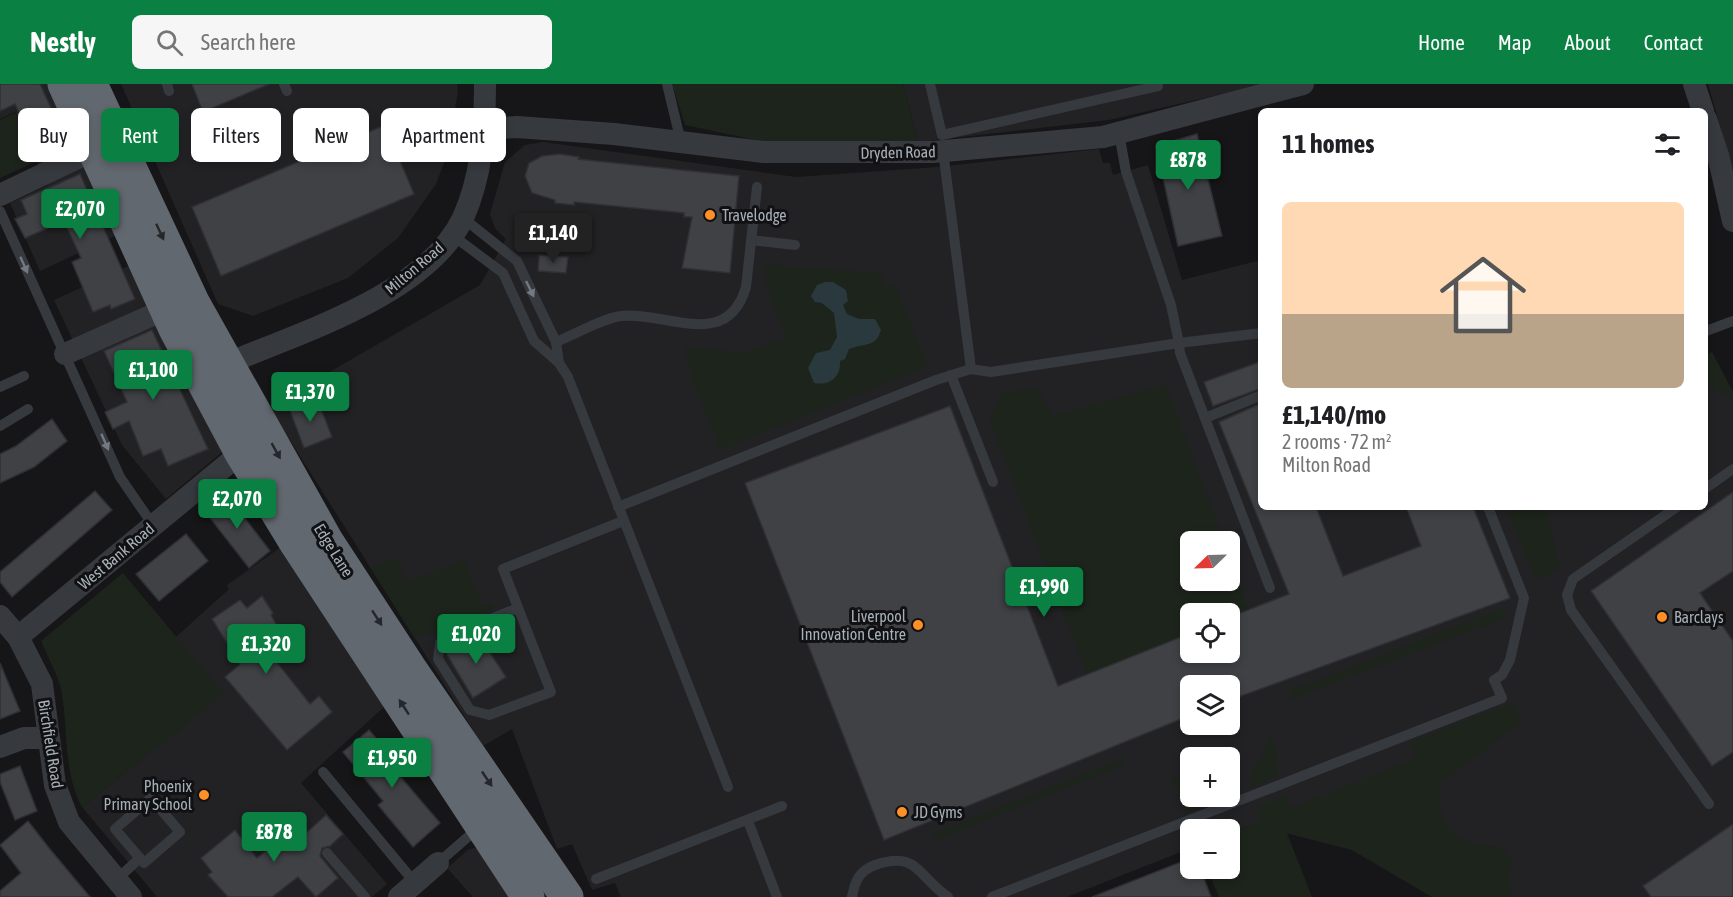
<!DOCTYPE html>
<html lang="en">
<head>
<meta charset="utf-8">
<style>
  body { margin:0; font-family:"Asap Condensed",sans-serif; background:#f6f6f6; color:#202124; height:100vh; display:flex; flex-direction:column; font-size:22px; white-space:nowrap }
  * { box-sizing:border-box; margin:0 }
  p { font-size:20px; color:#757577 }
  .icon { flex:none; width:33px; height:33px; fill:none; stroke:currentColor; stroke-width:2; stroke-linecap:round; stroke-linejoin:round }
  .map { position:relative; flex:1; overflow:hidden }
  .drawer { position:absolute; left:1258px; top:24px; width:450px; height:402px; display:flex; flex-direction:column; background:#fff; border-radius:9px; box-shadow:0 3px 9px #0003 }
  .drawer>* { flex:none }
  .top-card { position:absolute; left:18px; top:24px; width:570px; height:54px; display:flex; gap:12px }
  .needle { width:39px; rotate:247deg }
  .controls { position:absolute; left:1180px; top:447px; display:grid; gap:12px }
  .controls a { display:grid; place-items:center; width:60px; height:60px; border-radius:9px; background:#fff; box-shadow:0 3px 9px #0003; font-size:30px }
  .price { position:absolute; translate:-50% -51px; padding:0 14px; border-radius:6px; background:#0b8043; color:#fff; font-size:20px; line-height:39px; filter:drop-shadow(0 2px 3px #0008) }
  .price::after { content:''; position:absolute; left:50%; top:36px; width:18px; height:14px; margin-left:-9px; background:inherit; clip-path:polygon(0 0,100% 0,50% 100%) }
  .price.on { background:#222; color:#fff }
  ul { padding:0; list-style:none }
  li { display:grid; align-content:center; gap:12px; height:318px; padding:0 24px }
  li+li { border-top:2px solid #e0e0e0 }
  li span { display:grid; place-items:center; height:186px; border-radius:9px; color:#555 }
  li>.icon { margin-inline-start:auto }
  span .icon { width:108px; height:108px; fill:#fffc; stroke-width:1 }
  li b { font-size:26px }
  h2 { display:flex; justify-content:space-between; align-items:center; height:72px; padding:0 24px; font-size:26px }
  .tag { padding:0 21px; border-radius:9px; background:#fff; box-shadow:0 3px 9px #0003; font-size:21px; line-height:54px }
  .tag.on { background:#0b8043; color:#fff }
  header { display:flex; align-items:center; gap:36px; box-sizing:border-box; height:84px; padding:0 30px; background:#0b8043; color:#fff }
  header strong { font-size:28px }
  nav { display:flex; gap:33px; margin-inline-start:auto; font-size:21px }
  .search { width:420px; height:54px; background:#f6f6f6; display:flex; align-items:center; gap:15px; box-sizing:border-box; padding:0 21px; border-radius:9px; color:#757577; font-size:22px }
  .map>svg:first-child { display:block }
</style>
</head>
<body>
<header>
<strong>Nestly</strong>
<div class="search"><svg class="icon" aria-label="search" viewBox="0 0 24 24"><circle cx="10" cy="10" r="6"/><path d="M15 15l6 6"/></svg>Search here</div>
<nav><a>Home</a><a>Map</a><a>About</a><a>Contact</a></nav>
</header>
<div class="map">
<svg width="1733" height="813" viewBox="0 0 1733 813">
  <rect width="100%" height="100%" fill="#161618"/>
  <g fill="#222225" fill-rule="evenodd">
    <path d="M0,0H52L119,150L40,187L10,119L48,101L15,28L0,35Z"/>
    <path d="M121,0H457L458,7L447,71L436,100L398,154L348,194L253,232L218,220Z"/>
    <path d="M903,0H1265L1109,36L918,58Z"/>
    <path d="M1708,0H1733V87Z"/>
    <path d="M543,58L796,93L937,83L1099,65L1103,79H1110L1113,91L1148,81L1182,196L1261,176L1262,423H1706V271L1712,268L1733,308V813H1432L1352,766L1286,749L1262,737L1230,749V746H1191V764L1067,813H621L615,799L592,806L572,760L557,765L512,645L483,662L269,323L480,201L506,155L495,144L490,130L505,78L525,61ZM1191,458H1230V496H1191ZM1191,530H1230V568H1191ZM1191,602H1230V640H1191ZM1191,674H1230V712H1191Z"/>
    <path d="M133,180L222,368L166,415L122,361L54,216Z"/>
    <path d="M281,463L385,622L301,699L387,800L372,813H157L82,723L223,610L176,553L229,505L227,501Z"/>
    <path d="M475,764L480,766L513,813H473L447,784L469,765Z"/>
  </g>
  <g fill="#1c241b">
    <path d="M672,0H903L918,58L760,57L685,41Z"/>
    <path d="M15,29L37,77L0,94V36Z"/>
    <path d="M764,181L879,189L886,202L894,199L928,282L720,366L691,290L684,263L744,269L786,253L769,210Z"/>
    <path d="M1712,268L1733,308V314L1706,302V271Z"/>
    <path d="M1165,300L1224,457L1191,458V496H1230V474L1249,525L1230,533V530H1191V549L1087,591L990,336L1003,308L1037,305L1053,332Z"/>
    <path d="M1506,423H1546L1560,485L1536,496Z"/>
    <path d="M397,474L407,498L464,476L482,523L491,519L494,524L415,555L370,483Z"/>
    <path d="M123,489L224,610L82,723C62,686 69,645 61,605C57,589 47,572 41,557Z"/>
    <path d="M1501,525L1505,534L1292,615L1289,607Z"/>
    <path d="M1513,618L1523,637L1440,699C1437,744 1454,764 1500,762L1512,778L1508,796L1512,813H1432L1352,766L1287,749L1312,813H1219L1207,785L1230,784V749L1261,737L1257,723L1286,712L1291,724L1416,674L1410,659Z"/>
    <path d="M1269,650L1278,675V690L1252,705L1249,693L1265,668Z"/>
    <path d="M1124,674L1127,680L939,755L930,751Z"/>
    <path d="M1170,688L1182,699L1191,702V712L1216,713L1218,717L1186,729Z"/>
  </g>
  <path fill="#2a393d" d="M825,198H833L846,206L848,217L843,221L847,230L859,235H875L881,246C876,264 864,259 849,265L845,275L840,277C841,294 829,302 814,299L808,284L816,269L830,266L837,253L834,229L822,219L815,218L811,212L817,201Z"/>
  <g fill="#404145" stroke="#303034" stroke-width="1.5">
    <path d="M0,0H40L57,37L29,51L15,20L0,27Z"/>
    <path d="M192,0H269L203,28Z"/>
    <path d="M385,41L414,110L221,192L192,123Z"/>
    <path d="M1197,50L1222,152L1178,162L1156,62Z"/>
    <path d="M560,70L579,73L578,75L739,92L730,189L682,184L692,133H684V129L574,118V121L555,119V116L532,109L525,92L529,79L542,72Z"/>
    <path d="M80,90L135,215L111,225L110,221L93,228L72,178L81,174L64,137L25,154L15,135L27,130L21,116Z"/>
    <path d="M539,171L568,173L566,189L538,187Z"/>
    <path d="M152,246L208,365L168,382L161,365L143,372L129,337L113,345L105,328L127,318L104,267Z"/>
    <path d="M1262,277V304L1213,322L1204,298Z"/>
    <path d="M317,314L332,353L304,364L289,324Z"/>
    <path d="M1262,319V423H1316L1343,492L1421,462L1406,423H1473L1510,514L1230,616V602H1191V631L884,756L745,399L950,322L1058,602L1191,549V568H1230V533L1289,510L1219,338Z"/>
    <path d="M52,335L67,357L34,383L0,399V370L16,362Z"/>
    <path d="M95,407L112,426L12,513L0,498V488Z"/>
    <path d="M225,408L270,467L249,484L203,425Z"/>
    <path d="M1733,408V487L1700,509L1733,557V668L1712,682L1591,507Z"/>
    <path d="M186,450L208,477L159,517L136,490Z"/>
    <path d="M262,512L273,529L271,531L276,540L256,552L310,620L319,612L332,628L287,666L225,593L240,580L212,535L240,516L247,524Z"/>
    <path d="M477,549L506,593L473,614L446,569Z"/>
    <path d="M0,579L20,627L0,635Z"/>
    <path d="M369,646L404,687L399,691L440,739L413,763L378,721L383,717L343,668Z"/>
    <path d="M20,682L37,727L15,736L0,698V690Z"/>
    <path d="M326,731L343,750L330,762L322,764L320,772L338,794L316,813L298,793L272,813H228L208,791L212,788L201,774L235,746L257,774L297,741L305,750Z"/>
    <path d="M28,737L49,764L90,813H0V807L21,789L0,761Z"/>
    <path d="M1733,740V813H1651L1643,802Z"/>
    <path d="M1191,774V784H1200L1211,813H1092Z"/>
  </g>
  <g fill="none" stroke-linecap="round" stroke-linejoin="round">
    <g stroke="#36393e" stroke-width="10">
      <path d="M167,0L169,7"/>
      <path d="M284,0L287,7"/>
      <path d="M667,0L681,58"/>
      <path d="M930,0L942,51L1158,2L1157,0"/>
      <path d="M1119,49L1126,88L1171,221L1179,259L1262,249"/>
      <path d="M943,67L971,285"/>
      <path d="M0,127L120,393L153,441"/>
      <path d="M463,134L517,177L556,258L559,279"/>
      <path d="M452,151L503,189L534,257L559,279L568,293L728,703"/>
      <path d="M751,156L795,161"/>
      <path d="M1706,247L1733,237"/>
      <path d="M556,258C574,251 603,234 621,232C667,227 727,268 746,203L757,103"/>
      <path d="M951,291L993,398"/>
      <path d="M0,303L24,292"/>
      <path d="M1205,334L1262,311"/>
      <path d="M0,342L28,325"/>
      <path d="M1706,404L1733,385"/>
      <path d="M618,423L936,296L971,285L991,288L1179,259L1180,269L1270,504"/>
      <path d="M1677,423L1573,495L1567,511L1571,526L1709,720"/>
      <path d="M518,524L446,553L440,559L438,575L470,626L489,631L551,608L545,593L503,485L623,437"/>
      <path d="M323,688L415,799"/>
      <path d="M151,714L180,748L144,779L115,745Z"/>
      <path d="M748,737L777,813"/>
      <path d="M327,769L365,813"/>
      <path d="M438,779L478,744"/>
      <path d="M596,795L782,722"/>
      <path d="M116,796L140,774"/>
      <path d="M852,813C855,797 859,787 875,781C918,766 918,793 948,813"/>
      <path d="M992,813L1502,614L1494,596L1502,591L1510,576L1524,514L1488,423"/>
    </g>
    <g stroke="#36393e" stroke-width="22">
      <path d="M1694,0L1703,27"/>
      <path d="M1706,35L1718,71L1733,137"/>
      <path d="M485,45L517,43L614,50L764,68H933L1103,53L1303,0"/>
      <path d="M0,111L94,66"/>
      <path d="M65,270L166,225"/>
      <path d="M214,285C289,252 426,213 463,134C482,92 485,45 485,0"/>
      <path d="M0,532L18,553L42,600L55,701L69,738L131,813"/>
      <path d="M18,553L241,369"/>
      <path d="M0,663L24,654H47"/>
      <path d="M399,813L438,779"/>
    </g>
    <g stroke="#62686f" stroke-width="33">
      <path d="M64,0L175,245L241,369L295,458L528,813"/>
      <path d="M91,0L193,218L327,457L410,584L567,813"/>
    </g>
  </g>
  <defs><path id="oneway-solid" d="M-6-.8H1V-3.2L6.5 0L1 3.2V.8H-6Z" transform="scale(1.5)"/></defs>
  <g fill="#25272a">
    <use href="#oneway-solid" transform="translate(160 148) rotate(65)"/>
    <use href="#oneway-solid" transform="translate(276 367) rotate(61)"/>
    <use href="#oneway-solid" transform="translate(377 534) rotate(57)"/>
    <use href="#oneway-solid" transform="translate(404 623) rotate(-123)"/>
    <use href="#oneway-solid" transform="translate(487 695) rotate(56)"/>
  </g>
  <g fill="#747a82">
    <use href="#oneway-solid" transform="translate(24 181) rotate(66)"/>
    <use href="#oneway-solid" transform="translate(530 205) rotate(64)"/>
    <use href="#oneway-solid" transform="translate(105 358) rotate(66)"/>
  </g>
  <g fill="#ff8f27" stroke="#111113" stroke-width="2">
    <circle cx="710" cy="131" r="6"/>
    <circle cx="1662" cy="533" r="6"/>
    <circle cx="918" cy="541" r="6"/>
    <circle cx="204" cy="711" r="6"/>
    <circle cx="902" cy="728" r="6"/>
  </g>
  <g text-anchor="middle" stroke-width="6" stroke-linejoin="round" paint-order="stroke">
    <g font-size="16" fill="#a6b0b9" stroke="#111113">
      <text transform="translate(898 68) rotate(-1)" y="6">Dryden Road</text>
      <text transform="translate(414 184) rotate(-40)" y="6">Milton Road</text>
      <text transform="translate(334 466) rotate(58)" y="6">Edge Lane</text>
      <text transform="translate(116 472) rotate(-40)" y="6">West Bank Road</text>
      <text transform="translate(51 660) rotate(81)" y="6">Birchfield Road</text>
    </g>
    <g font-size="16" fill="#a6b0b9" stroke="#111113" text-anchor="start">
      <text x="722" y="137">Travelodge</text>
      <text x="906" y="538" text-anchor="end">Liverpool<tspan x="906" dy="18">Innovation Centre</tspan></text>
      <text x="1674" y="539">Barclays</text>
      <text x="192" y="708" text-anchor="end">Phoenix<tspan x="192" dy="18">Primary School</tspan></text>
      <text x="914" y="734">JD Gyms</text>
    </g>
  </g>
</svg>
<div class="controls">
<a><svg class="needle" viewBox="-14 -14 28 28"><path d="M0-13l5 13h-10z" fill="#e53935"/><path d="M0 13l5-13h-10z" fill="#757577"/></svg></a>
<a><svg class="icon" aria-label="locate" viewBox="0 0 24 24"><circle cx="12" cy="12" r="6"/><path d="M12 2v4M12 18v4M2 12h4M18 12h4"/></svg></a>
<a><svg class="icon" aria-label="layers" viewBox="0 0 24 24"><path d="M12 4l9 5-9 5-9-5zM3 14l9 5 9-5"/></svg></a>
<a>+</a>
<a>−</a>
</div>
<b class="price" style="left:1188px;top:107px">£878</b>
<b class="price" style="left:80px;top:156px">£2,070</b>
<b class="price on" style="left:553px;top:180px">£1,140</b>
<b class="price" style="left:153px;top:317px">£1,100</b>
<b class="price" style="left:310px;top:339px">£1,370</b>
<b class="price" style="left:237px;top:446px">£2,070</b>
<b class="price" style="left:1044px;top:534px">£1,990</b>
<b class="price" style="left:476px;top:581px">£1,020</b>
<b class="price" style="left:266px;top:591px">£1,320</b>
<b class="price" style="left:392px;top:705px">£1,950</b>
<b class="price" style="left:274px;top:779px">£878</b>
<div class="top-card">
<a class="tag">Buy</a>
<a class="tag on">Rent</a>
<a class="tag">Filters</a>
<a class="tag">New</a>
<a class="tag">Apartment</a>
</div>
<section class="drawer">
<h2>11 homes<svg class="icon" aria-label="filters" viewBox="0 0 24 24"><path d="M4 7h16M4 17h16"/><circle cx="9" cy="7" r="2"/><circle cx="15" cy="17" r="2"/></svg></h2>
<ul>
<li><span style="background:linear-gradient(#ffd9b3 60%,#b9a48a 0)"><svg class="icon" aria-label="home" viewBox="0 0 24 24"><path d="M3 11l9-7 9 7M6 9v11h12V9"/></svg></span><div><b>£1,140/mo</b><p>2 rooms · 72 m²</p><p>Milton Road</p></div></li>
</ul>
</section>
</div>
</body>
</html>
